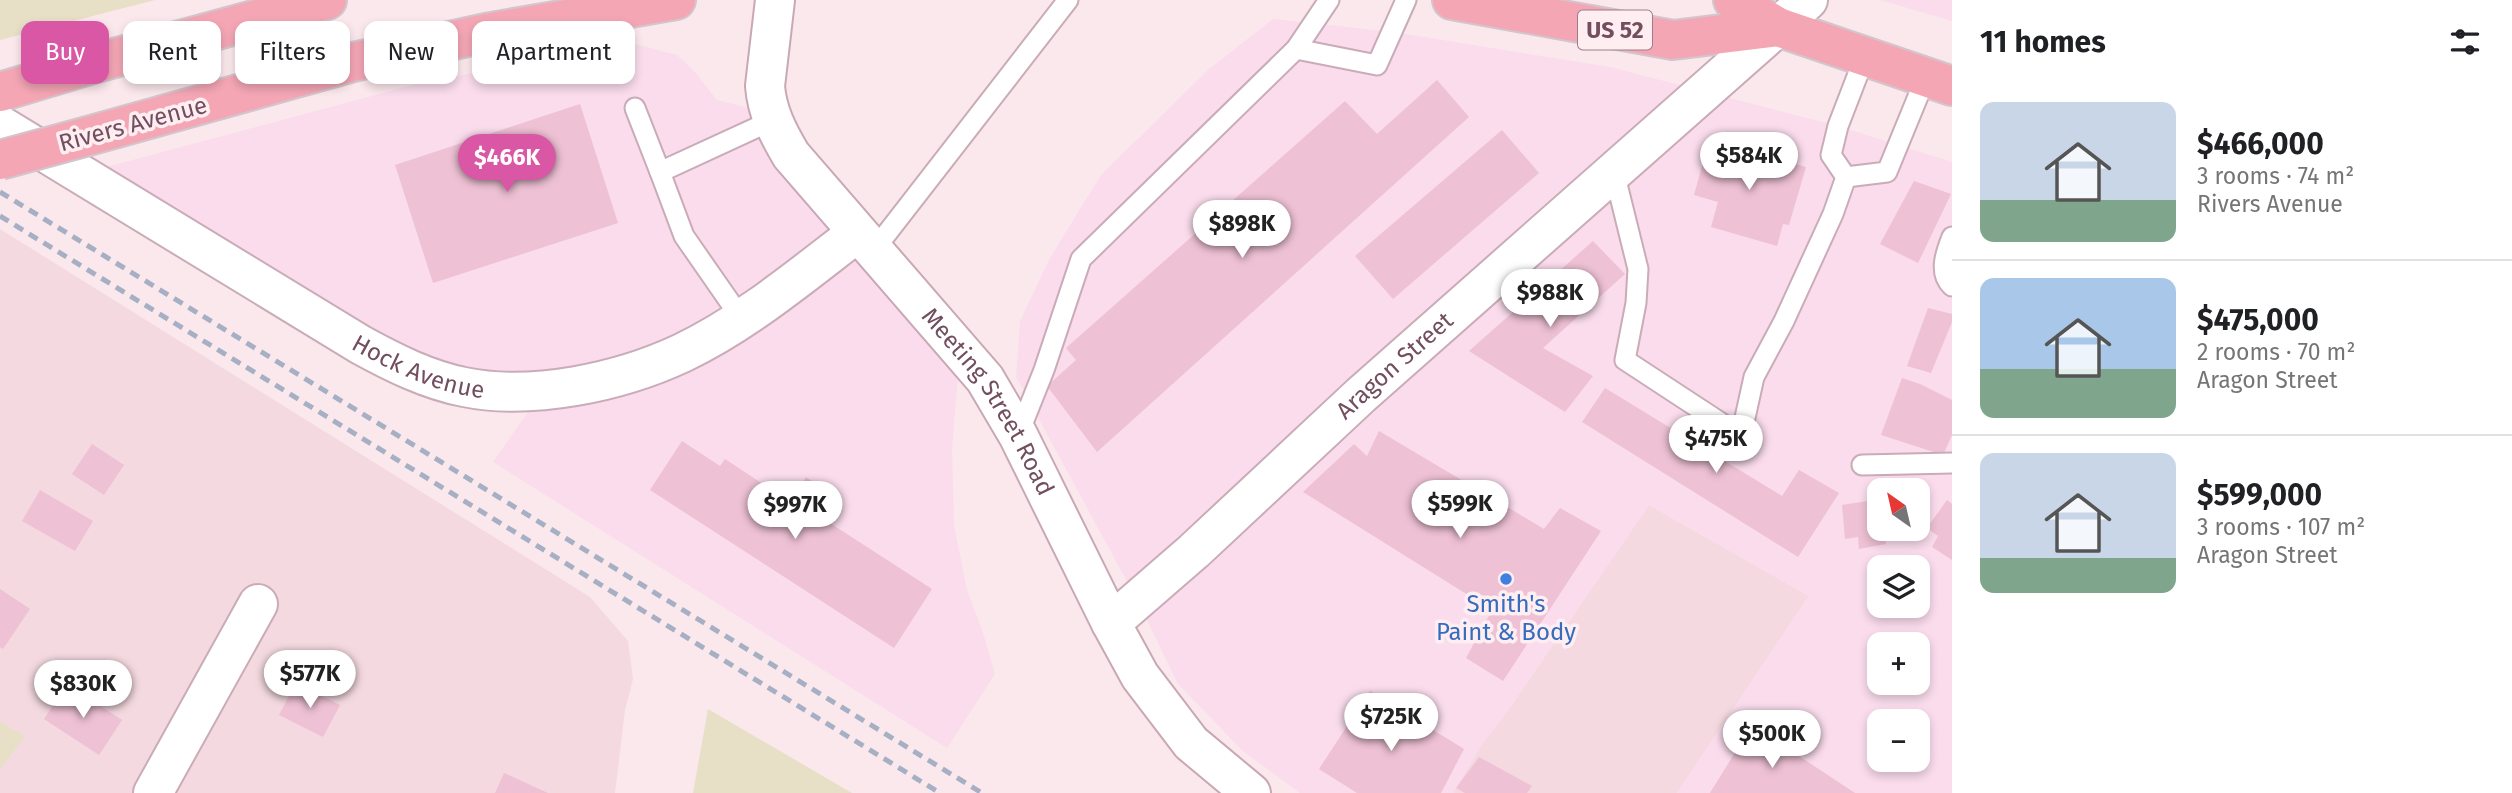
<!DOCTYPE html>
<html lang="en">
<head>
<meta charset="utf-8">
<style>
  body { margin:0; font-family:"Fira Sans",sans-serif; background:#f6f6f6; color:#202124; height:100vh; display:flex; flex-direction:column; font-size:26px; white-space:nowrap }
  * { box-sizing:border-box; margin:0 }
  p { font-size:23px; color:#757577 }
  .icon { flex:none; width:38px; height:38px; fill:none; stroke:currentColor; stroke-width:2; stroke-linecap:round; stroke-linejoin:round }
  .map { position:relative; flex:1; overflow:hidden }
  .sheet { display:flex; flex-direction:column; background:#fff; width:560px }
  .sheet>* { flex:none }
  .hud { position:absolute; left:21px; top:21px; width:665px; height:63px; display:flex; gap:14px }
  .needle { width:46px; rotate:326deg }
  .controls { position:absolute; left:1867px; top:478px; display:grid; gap:14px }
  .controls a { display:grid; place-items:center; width:63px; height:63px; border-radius:14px; background:#fff; box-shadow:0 4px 10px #0003; font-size:35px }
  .price { position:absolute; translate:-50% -60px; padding:0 16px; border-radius:24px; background:#fff; color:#222; font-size:23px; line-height:46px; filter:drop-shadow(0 2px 4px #0008) }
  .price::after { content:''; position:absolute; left:50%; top:42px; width:21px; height:16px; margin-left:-10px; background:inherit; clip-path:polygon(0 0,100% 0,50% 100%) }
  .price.selected { background:#da57a6; color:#fff }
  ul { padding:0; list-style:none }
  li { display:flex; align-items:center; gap:21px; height:175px; padding:0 28px }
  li+li { border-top:2px solid #e0e0e0 }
  li span { display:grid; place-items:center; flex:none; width:196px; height:140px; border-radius:14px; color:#555 }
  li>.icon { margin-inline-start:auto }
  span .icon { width:84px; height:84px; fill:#fffc; stroke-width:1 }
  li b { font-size:30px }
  h2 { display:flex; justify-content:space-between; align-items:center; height:84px; padding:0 28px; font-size:30px }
  .chip { padding:0 24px; border-radius:14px; background:#fff; box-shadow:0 4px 10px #0003; font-size:24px; line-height:63px }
  .chip.selected { background:#da57a6; color:#fff }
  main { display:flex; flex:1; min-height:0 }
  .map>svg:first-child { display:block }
</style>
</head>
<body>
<main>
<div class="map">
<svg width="1952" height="793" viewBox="0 0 1952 793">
  <rect width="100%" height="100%" fill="#fbe8ec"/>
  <g fill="#f4d9e0">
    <path d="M0,229L590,597L628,641L633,679L625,710L615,793H0Z"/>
    <path d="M1649,505L1809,596L1677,793H1453L1482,744L1511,706Z"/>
  </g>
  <g fill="#fadcec" fill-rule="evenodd">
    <path d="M1880,0H1952V21Z"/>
    <path d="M1273,19L1393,32L1610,67L1838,126L1952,162V793H1677L1809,596L1649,505L1511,706L1482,744L1453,793H1300L1244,752L1178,684L1137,600L1016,377L1020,321L1050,258L1101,175L1208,70ZM1880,490H1918V528H1880ZM1880,567H1918V606H1880ZM1880,644H1918V682H1880ZM1880,721H1918V760H1880Z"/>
    <path d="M635,44L677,55L695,72L717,100L770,113L960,350L952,449L954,525L967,590L983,633L995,674L947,748L493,462L542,392L463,387L80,174L413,85L550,57Z"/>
  </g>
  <g fill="#e7e0c7">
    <path d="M0,0H155L0,40Z"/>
    <path d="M708,709L852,793H693Z"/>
    <path d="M0,722L25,736L0,770Z"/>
  </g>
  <g fill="#eec1d4">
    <path d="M1437,80L1469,117L1097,452L1047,386L1076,360L1066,348L1345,101L1377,134Z"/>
    <path d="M580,104L618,223L433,283L395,165Z"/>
    <path d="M1502,130L1539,173L1393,299L1355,256Z"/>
    <path d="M1709,141L1806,167L1789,225L1783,224L1777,246L1711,227L1718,202L1694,195Z"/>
    <path d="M1914,181L1951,194L1918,263L1880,244Z"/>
    <path d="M1593,241L1625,274L1543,348L1593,376L1565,412L1469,351Z"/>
    <path d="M1928,308L1952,314V322L1931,373L1907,366Z"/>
    <path d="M1902,378L1920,384L1952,400V435L1943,455L1881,435Z"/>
    <path d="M1605,388L1782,496L1799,470L1839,493L1798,557L1582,422Z"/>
    <path d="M1379,431L1544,529L1560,508L1601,531L1503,681L1466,658L1492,610L1303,492L1354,444L1367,456Z"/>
    <path d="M682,441L720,466L725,459L790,502L806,477L829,492L816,514L932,589L894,648L650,490Z"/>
    <path d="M92,444L124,465L104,495L72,474Z"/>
    <path d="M40,490L93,521L75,551L22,521Z"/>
    <path d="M1880,499V528L1910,530L1884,534L1886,544L1859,549L1858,537L1845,539L1842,505Z"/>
    <path d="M1947,500L1952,504V560L1932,547L1938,536L1927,528Z"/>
    <path d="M0,589L30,609L3,649L0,647Z"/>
    <path d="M296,683L340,705L323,737L279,715Z"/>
    <path d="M67,684L122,720L99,755L44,719Z"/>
    <path d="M1370,691L1464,749L1441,793H1357L1319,769Z"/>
    <path d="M1752,725L1855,793H1710Z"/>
    <path d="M1479,757L1532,786L1527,793H1465L1456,788Z"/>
    <path d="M504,773L548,793H495Z"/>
  </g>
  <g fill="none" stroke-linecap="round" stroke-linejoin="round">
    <defs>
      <g id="lane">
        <path d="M1296,49L1377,65L1406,0"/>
        <path d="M635,108L660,172"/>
        <path d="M1614,172L1638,269L1636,303L1625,360L1741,436L1754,377L1784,321L1833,214L1846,177L1831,155L1838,126L1865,56"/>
        <path d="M1846,177L1887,172L1926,77"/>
        <path d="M1952,237C1946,252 1938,273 1952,286"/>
        <path d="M874,250L1068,0"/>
        <path d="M741,318L684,236L660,172L773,120"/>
        <path d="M1018,435L1044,370L1081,259L1296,49L1329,0"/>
        <path d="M1862,465L1952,463"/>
      </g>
      <g id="street">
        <path id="s1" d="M0,125L361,345C394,363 428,380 464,387C532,401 620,382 682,353C745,323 802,275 857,233"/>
        <path id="s2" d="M1111,623L1194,551L1361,395L1808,0"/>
        <path d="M153,793L258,604"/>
      </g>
      <g id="secondary">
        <path id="s3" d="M775,0L765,86C767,112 778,133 791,155L985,379L1018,435L1111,623L1140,676L1191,743L1251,793"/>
      </g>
      <g id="primary">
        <path d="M1452,0L1673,40L1778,27"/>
        <path d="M1733,0L1778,27L1952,86"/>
        <path d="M0,92L96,63L327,0"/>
        <path d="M88,136L353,62L486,33L676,0"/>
      </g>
    </defs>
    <use href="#lane" stroke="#c9acb7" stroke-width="23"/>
    <use href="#street" stroke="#c9acb7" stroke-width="42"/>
    <use href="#secondary" stroke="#c9a8b5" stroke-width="42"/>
    <use href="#primary" stroke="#d2c6cc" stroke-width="42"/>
    <use href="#lane" stroke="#fff" stroke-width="19"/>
    <use href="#street" stroke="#fff" stroke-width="38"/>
    <use href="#secondary" stroke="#fff" stroke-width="38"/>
    <use href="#primary" stroke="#f4a6b5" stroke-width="38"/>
    <g stroke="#a6afc4" stroke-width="5" stroke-dasharray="10 7" stroke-linecap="butt">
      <path d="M0,192L982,793"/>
      <path d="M0,216L940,793"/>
    </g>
    <defs>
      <path id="primary-bridge" d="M0,160L88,136"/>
    </defs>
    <use href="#primary-bridge" stroke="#d2c6cc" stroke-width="42" stroke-linecap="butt"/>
    <use href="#primary-bridge" stroke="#f4a6b5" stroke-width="38"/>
  </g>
  <circle fill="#3f7fe0" stroke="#feeef1" stroke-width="2.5" cx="1506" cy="579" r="7"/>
  <g text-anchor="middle" stroke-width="7" stroke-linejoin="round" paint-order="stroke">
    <rect fill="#feeef1" stroke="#9c7e8b" stroke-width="2" x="1578" y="10.5" width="74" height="39" rx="5"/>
    <g font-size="23" font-weight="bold" fill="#724e5f">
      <text x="1615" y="38">US 52</text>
    </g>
    <g font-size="24" fill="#724e5f" stroke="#feeef1">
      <text transform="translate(133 124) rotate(-15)" y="8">Rivers Avenue</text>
      <text dy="8" stroke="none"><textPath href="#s1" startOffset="485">Hock Avenue</textPath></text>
      <text dy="8" stroke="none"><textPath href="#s2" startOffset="383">Aragon Street</textPath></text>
      <text dy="8" stroke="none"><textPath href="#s3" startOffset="478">Meeting Street Road</textPath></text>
    </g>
    <g font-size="24" fill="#366cbe" stroke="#feeef1">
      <text x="1506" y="612">Smith's<tspan x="1506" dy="28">Paint &amp; Body</tspan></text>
    </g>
  </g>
</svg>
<div class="controls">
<a><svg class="needle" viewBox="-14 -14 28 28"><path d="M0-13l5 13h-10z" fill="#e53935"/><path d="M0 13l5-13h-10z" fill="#757577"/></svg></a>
<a><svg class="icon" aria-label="layers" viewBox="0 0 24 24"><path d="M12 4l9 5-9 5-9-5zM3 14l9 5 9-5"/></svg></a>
<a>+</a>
<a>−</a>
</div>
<b class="price" style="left:1749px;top:192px">$584K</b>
<b class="price selected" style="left:507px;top:194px">$466K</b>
<b class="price" style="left:1242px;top:260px">$898K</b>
<b class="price" style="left:1550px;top:329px">$988K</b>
<b class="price" style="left:1716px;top:475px">$475K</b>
<b class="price" style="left:1460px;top:540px">$599K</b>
<b class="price" style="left:795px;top:541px">$997K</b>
<b class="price" style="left:310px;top:710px">$577K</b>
<b class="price" style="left:83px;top:720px">$830K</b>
<b class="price" style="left:1391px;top:753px">$725K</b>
<b class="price" style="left:1772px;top:770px">$500K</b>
<div class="hud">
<a class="chip selected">Buy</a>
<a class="chip">Rent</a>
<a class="chip">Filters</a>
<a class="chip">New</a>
<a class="chip">Apartment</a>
</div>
</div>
<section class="sheet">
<h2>11 homes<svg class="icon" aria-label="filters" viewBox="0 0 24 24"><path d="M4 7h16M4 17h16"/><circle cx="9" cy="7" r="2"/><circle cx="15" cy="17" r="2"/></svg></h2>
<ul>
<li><span style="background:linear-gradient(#c9d6e8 70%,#7fa58c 0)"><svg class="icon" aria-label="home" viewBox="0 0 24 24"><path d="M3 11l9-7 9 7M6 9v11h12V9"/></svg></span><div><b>$466,000</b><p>3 rooms · 74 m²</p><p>Rivers Avenue</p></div></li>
<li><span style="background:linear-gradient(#a9c7e8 65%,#7fa58c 0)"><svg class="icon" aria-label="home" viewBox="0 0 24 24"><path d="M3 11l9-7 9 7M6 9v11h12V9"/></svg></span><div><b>$475,000</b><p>2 rooms · 70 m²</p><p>Aragon Street</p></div></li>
<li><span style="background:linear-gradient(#c9d6e8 75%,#7fa58c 0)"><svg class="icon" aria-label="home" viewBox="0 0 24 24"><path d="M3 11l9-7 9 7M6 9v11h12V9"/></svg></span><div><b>$599,000</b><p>3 rooms · 107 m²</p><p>Aragon Street</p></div></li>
</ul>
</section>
</main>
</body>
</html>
